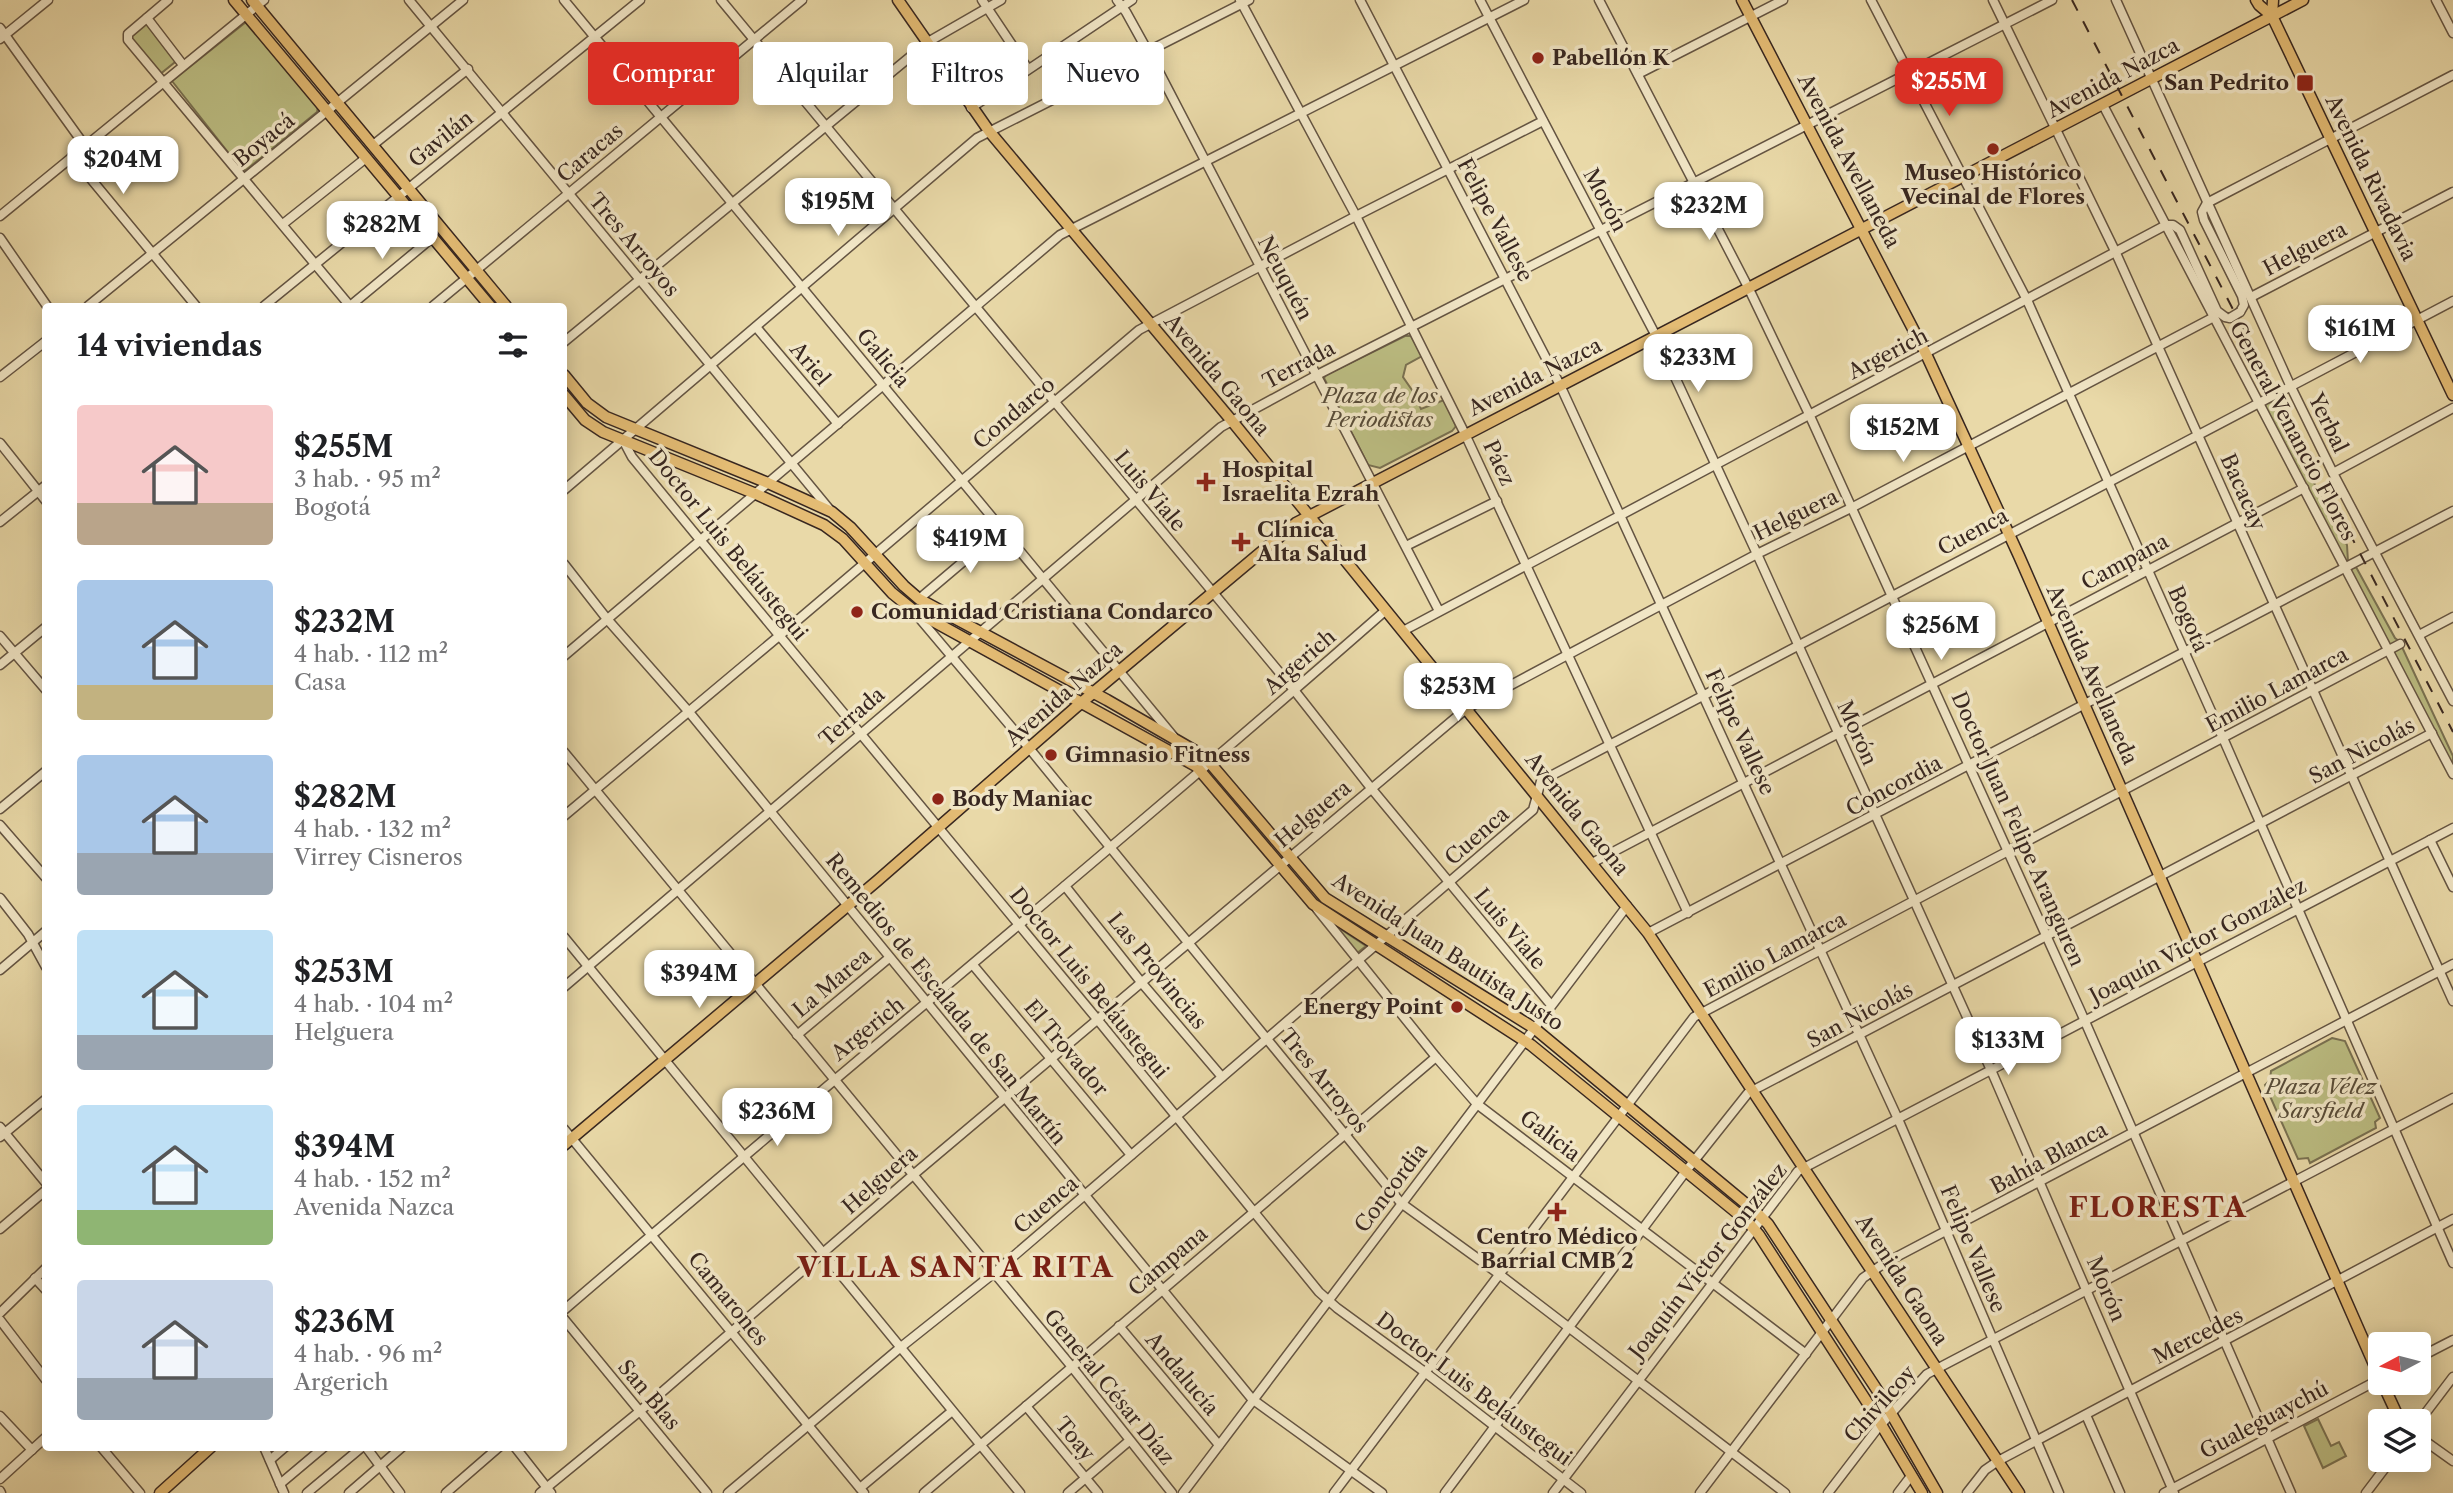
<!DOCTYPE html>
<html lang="es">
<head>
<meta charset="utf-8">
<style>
  body { margin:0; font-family:"Libre Caslon Text",serif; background:#f6f6f6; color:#202124; height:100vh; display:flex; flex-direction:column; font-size:26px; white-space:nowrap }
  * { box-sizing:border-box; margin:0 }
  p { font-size:23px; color:#757577 }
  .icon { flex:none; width:38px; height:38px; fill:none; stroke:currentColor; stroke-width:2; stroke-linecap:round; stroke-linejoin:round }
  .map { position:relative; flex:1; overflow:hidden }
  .drawer { position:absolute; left:42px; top:303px; width:525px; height:1148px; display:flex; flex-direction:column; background:#fff; border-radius:7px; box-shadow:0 4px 18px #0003 }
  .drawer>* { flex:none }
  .banner { position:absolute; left:588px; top:42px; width:665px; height:63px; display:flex; gap:14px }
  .needle { width:46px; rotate:263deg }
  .controls { position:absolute; left:2368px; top:1332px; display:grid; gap:14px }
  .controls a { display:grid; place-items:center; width:63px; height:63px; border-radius:7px; background:#fff; box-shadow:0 4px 18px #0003; font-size:35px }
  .price { position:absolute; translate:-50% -60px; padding:0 16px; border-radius:14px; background:#fff; color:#222; font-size:23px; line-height:46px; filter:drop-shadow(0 2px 4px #0008) }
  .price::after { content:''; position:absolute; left:50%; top:42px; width:21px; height:16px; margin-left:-10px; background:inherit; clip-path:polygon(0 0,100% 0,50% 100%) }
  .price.on { background:#d93025; color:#fff }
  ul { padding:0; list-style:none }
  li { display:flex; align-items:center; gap:21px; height:175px; padding:0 35px }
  li span { display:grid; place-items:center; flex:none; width:196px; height:140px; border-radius:7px; color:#555 }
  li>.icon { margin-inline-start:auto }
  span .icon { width:84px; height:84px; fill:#fffc; stroke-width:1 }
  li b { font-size:30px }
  h2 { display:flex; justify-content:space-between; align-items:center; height:84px; padding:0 35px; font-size:30px }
  .tag { padding:0 24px; border-radius:7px; background:#fff; box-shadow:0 4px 18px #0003; font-size:24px; line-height:63px }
  .tag.on { background:#d93025; color:#fff }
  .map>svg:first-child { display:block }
</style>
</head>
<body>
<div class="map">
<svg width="2453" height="1493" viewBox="0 0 2453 1493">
  <rect width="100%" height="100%" fill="#e9d9a8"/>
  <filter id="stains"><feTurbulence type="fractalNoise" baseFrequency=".00286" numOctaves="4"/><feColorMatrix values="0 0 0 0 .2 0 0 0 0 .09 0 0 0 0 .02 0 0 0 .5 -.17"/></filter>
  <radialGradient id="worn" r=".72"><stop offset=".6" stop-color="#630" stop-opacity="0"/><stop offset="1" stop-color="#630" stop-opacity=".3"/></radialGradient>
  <g fill="#bcbe83" stroke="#7a7252" stroke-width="2">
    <path d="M148,18L180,58L159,75L127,35Z"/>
    <path d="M246,22L318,107L317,112L246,170H242L172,81Z"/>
    <path d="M1405,336H1411L1422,356L1406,365L1403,377L1414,393L1421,409L1444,400L1456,426L1452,431L1380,468L1368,465L1324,378L1326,375Z"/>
    <path d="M2270,400L2347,545L2348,562H2346L2264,405Z"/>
    <path d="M2356,567L2395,638L2399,641L2390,646L2350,571V569Z"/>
    <path d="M2402,647L2453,756V767L2393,653Z"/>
    <path d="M1342,930L1366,946L1356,954L1338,932Z"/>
    <path d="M2332,1038L2345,1041L2380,1118L2375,1122L2376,1128L2310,1163L2308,1158L2298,1159L2265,1085L2270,1080L2271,1071Z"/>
    <path d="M2318,1419L2331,1446L2339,1442L2346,1456L2323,1468L2304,1426Z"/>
  </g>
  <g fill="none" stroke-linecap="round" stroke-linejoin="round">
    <defs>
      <g id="minor">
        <path d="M168,0L128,34V40L350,306"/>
        <path d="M409,0L830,510"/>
        <path d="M564,0L1173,736"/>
        <path d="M721,0L1294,690L1371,788L1551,1005"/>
        <path d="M982,0L1028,69"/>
        <path d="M1117,0L1126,12L1157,68L1439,611"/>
        <path d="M1240,0L1356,216L1465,434L1688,913"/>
        <path d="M1360,0L1560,385L1898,1119L2059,1493"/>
        <path d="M1480,0L1656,336L1757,554L1991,1070L2174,1493"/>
        <path d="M1599,0L1748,287L1809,414L2080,1010L2291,1493"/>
        <path d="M1871,0L2027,300L2223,738L2453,1263"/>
        <path d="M1993,0L2115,251L2453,1001"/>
        <path d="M2116,0L2290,385L2333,473L2453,701"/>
        <path d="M2436,0L2453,33"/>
        <path d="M147,18L183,65"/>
        <path d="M0,28L85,146"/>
        <path d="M0,39L48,0"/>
        <path d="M1638,74L1783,0"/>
        <path d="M2103,105L2453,774"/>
        <path d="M971,108L1132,0"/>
        <path d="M373,145L468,69"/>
        <path d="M72,156L196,306"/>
        <path d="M2207,203L2453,75"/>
        <path d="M2207,203L2202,212L2204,220L2242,296L2244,305L2240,312"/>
        <path d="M0,216L264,0"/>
        <path d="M283,224L366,158"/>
        <path d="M0,238L47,306"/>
        <path d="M2251,297L2453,192"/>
        <path d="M88,306L463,0"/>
        <path d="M264,306L640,0"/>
        <path d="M350,306L432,238"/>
        <path d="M433,306L802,0"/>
        <path d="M756,327L838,424"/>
        <path d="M564,342L928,42L1001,0"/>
        <path d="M0,377L46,341"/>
        <path d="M623,440L632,457L701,541L1097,1019L1319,1292L1337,1308L1426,1373L1581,1493"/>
        <path d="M0,443L46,501"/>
        <path d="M2333,473L2453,408"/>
        <path d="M564,490L977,138L1249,0"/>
        <path d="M0,522L46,485"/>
        <path d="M1406,546L1497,501"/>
        <path d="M564,564L607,619L689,712L1252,1399L1382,1493"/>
        <path d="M919,599L1003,528"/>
        <path d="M915,613L1029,748L1401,1203L1499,1274L1785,1493"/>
        <path d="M1403,631L2166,225H2173L2180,230L2217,311L2225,317L2230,318"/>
        <path d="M2419,635L2453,617"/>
        <path d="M0,636L46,690"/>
        <path d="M564,656L1060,235L1524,0"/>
        <path d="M0,665L46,627"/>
        <path d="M564,752L1072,1367L1172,1493"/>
        <path d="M0,809L46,771"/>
        <path d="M564,816L779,636L1139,330L1356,216L1543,121"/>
        <path d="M0,825L46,878"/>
        <path d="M2430,840L2453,887"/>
        <path d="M1592,863L2304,488"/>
        <path d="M1065,886L1141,982L1222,1077"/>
        <path d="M0,898L28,934L46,967"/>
        <path d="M1317,909L1436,1057L1477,1104L1806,1354"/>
        <path d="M1648,933L2453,511"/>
        <path d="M564,937L1020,1493"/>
        <path d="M973,965L1131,1155"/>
        <path d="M0,970L46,931"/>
        <path d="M564,987L1221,427L1317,375L2052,0"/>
        <path d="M797,1035L889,958"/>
        <path d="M0,1127L46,1183"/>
        <path d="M564,1129L864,1493"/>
        <path d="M0,1137L46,1099"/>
        <path d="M0,1229L46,1190"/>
        <path d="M35,1278L46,1290"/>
        <path d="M564,1310C837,1075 1115,848 1386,610"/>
        <path d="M0,1313L46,1268"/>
        <path d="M564,1319L707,1493"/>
        <path d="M0,1320L46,1380"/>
        <path d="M1119,1326L1219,1445"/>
        <path d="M2418,1358L2453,1340"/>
        <path d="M1026,1406L1098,1493"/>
        <path d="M2086,1415L2120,1493"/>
        <path d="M0,1416L32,1450"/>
        <path d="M2418,1423L2453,1377"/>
        <path d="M2418,1436L2453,1461"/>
        <path d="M101,1447L140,1493"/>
        <path d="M264,1447L284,1493"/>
        <path d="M366,1447L400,1493"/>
        <path d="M515,1447L551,1493"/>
        <path d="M270,1460L285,1447"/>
        <path d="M0,1479L46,1437"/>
        <path d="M280,1484L324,1447"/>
        <path d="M860,1488L951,1412"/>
        <path d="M0,1491L1,1493"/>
        <path d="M307,1493L362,1447"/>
        <path d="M349,1493L402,1447"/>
        <path d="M446,1493L499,1447"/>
        <path d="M540,1493L640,1411L913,1175L1466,709L1757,554L1851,508L2214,317"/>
        <path d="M728,1493L901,1347L994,1273L1533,810L1541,781L2453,301"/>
        <path d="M924,1493L1436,1057"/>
        <path d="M1068,1493L1129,1441"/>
        <path d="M1183,1493L1627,906"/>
        <path d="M1334,1493L1694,1017L2400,644"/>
        <path d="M1445,1493L1686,1171L1748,1093L2432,733"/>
        <path d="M1553,1493L1798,1171L2453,828"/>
        <path d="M1700,1493L1863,1278L1883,1264L2453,964"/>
        <path d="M1828,1493L1877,1429L1927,1374L2453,1098"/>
        <path d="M1898,1493L1911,1476"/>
        <path d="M1967,1493L1985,1470L1998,1461L2453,1219"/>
        <path d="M2164,1493L2380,1379"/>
        <path d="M2366,1493L2391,1460"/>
      </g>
      <g id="major">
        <path d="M234,0L490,306"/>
        <path d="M252,0L506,306"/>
        <path d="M898,0L989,131L1232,421L1648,933L2019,1493"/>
        <path d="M1742,0L1926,354L2019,556L2380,1378"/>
        <path d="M2256,0L2259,5L2272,16L2453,395"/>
        <path d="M2272,16L2273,0"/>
        <path d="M564,375L587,403L606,417L768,483L832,512L850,527L904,586L919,599L1107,700L1204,756L1325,898L1534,1028L1757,1213L1768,1224L1881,1396L1937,1493"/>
        <path d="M564,395L585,420L603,432L756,494L824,525L843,539L892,593L913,610L1196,766L1313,904L1531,1045L1747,1221L1759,1235L1876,1416L1922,1493"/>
        <path d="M564,1145L877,881L1075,708L1296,523L2303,0"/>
        <path d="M2382,1382L2400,1421"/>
        <path d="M160,1493L211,1447"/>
      </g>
    </defs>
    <use href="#minor" stroke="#645442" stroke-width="11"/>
    <use href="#major" stroke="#382720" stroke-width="13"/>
    <use href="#minor" stroke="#f1e6c6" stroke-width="8"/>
    <use href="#major" stroke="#e4bc74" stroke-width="10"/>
    <path stroke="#382720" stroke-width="2" stroke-dasharray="12 12" stroke-linecap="butt" d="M2072,0L2453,732"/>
    <defs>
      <path id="minor-bridge" d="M2230,318L2240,312"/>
    </defs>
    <use href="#minor-bridge" stroke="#645442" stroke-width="11" stroke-linecap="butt"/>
    <use href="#minor-bridge" stroke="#f1e6c6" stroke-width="8"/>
  </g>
  <g fill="#8f2418" stroke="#f1e6c6" stroke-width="2.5">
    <circle cx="1538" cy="58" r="7"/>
    <rect x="2296" y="74" width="18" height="18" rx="3.5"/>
    <circle cx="1993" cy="149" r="7"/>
    <path d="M1202.5 471.5h7v7h7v7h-7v7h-7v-7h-7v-7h7z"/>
    <path d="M1237.5 531.5h7v7h7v7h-7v7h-7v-7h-7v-7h7z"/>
    <circle cx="857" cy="612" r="7"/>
    <circle cx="1051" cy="755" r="7"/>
    <circle cx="938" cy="799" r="7"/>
    <circle cx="1457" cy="1007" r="7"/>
    <path d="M1553.5 1201.5h7v7h7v7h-7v7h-7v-7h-7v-7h7z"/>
  </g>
  <g text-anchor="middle" stroke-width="7" stroke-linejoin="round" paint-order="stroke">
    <g font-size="21" font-weight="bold" fill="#382720" stroke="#f1e6c6" text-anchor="start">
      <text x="1552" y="65">Pabellón K</text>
      <text x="2289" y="90" text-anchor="end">San Pedrito</text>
      <text x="1993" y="180" text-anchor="middle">Museo Histórico<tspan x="1993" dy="24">Vecinal de Flores</tspan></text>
      <text x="1222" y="477">Hospital<tspan x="1222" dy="24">Israelita Ezrah</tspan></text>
      <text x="1257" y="537">Clínica<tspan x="1257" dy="24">Alta Salud</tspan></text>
      <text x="871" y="619">Comunidad Cristiana Condarco</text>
      <text x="1065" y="762">Gimnasio Fitness</text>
      <text x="952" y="806">Body Maniac</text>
      <text x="1443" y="1014" text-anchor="end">Energy Point</text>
      <text x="1557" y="1244" text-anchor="middle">Centro Médico<tspan x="1557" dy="24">Barrial CMB 2</tspan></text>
    </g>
    <g font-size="21" fill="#382720" stroke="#f1e6c6">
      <text transform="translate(2113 78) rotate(-28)" y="7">Avenida Nazca</text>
      <text transform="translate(441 139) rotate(-39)" y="7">Gavilán</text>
      <text transform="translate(264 140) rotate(-39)" y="7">Boyacá</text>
      <text transform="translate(590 153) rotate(-40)" y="7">Caracas</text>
      <text transform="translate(1849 161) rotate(62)" y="7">Avenida Avellaneda</text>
      <text transform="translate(2371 178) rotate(64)" y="7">Avenida Rivadavia</text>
      <text transform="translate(1605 200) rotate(62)" y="7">Morón</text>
      <text transform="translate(1495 220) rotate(62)" y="7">Felipe Vallese</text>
      <text transform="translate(634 245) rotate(50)" y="7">Tres Arroyos</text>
      <text transform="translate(2305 249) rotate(-28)" y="7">Helguera</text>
      <text transform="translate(1285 278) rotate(62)" y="7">Neuquén</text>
      <text transform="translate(1888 354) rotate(-27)" y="7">Argerich</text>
      <text transform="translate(883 358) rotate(50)" y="7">Galicia</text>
      <text transform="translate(810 364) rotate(50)" y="7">Ariel</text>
      <text transform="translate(1299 365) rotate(-28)" y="7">Terrada</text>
      <text transform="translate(1217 375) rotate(50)" y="7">Avenida Gaona</text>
      <text transform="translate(1535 377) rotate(-27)" y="7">Avenida Nazca</text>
      <text transform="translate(1014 413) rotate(-40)" y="7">Condarco</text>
      <text transform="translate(2328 423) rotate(64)" y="7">Yerbal</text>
      <text transform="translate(2293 431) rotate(62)" y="7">General Venancio Flores</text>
      <text transform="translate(1499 463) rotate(65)" y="7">Páez</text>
      <text transform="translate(1150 491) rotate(50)" y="7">Luis Viale</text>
      <text transform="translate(2243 492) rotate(66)" y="7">Bacacay</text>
      <text transform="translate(1796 515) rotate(-26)" y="7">Helguera</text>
      <text transform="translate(1973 532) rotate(-28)" y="7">Cuenca</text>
      <text transform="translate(728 545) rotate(51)" y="7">Doctor Luis Beláustegui</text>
      <text transform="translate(2125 562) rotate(-28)" y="7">Campana</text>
      <text transform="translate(2188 619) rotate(66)" y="7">Bogotá</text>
      <text transform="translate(1300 662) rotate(-41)" y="7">Argerich</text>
      <text transform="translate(2092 675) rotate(66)" y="7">Avenida Avellaneda</text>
      <text transform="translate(2277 690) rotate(-28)" y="7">Emilio Lamarca</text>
      <text transform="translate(1064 694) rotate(-41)" y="7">Avenida Nazca</text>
      <text transform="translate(852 717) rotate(-41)" y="7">Terrada</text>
      <text transform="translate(1740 732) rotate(65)" y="7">Felipe Vallese</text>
      <text transform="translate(1857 733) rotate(66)" y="7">Morón</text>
      <text transform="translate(2362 751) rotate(-28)" y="7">San Nicolás</text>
      <text transform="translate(1894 786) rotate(-28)" y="7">Concordia</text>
      <text transform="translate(1313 814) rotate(-40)" y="7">Helguera</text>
      <text transform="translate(1577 814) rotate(51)" y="7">Avenida Gaona</text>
      <text transform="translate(2018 829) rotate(66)" y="7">Doctor Juan Felipe Aranguren</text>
      <text transform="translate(1477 836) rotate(-41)" y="7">Cuenca</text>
      <text transform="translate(1510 929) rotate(50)" y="7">Luis Viale</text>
      <text transform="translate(2198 941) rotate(-28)" y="7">Joaquín Victor González</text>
      <text transform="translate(1448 952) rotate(33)" y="7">Avenida Juan Bautista Justo</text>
      <text transform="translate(1775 955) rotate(-28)" y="7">Emilio Lamarca</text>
      <text transform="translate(1157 971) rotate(51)" y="7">Las Provincias</text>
      <text transform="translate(832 983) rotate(-40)" y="7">La Marea</text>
      <text transform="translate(1089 983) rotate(51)" y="7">Doctor Luis Beláustegui</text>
      <text transform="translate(946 999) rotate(51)" y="7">Remedios de Escalada de San Martín</text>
      <text transform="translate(1860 1015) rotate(-28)" y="7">San Nicolás</text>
      <text transform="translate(868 1029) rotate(-39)" y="7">Argerich</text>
      <text transform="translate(1066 1048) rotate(50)" y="7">El Trovador</text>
      <text transform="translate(1324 1081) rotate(51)" y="7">Tres Arroyos</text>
      <text transform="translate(1550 1136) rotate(37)" y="7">Galicia</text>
      <text transform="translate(2049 1158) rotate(-28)" y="7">Bahía Blanca</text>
      <text transform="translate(880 1180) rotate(-41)" y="7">Helguera</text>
      <text transform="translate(1391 1188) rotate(-53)" y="7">Concordia</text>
      <text transform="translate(1046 1205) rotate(-40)" y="7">Cuenca</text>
      <text transform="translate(1973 1249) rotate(67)" y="7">Felipe Vallese</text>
      <text transform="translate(1168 1261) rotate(-40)" y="7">Campana</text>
      <text transform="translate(1708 1261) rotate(-52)" y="7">Joaquín Victor González</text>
      <text transform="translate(1902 1280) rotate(57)" y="7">Avenida Gaona</text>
      <text transform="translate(2106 1289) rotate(67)" y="7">Morón</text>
      <text transform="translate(728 1299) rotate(51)" y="7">Camarones</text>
      <text transform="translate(2198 1336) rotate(-27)" y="7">Mercedes</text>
      <text transform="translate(1182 1374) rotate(50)" y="7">Andalucía</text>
      <text transform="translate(1109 1387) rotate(51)" y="7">General César Díaz</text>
      <text transform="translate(1474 1389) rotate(37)" y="7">Doctor Luis Beláustegui</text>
      <text transform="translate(649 1395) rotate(50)" y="7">San Blas</text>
      <text transform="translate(1880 1404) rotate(-48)" y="7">Chivilcoy</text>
      <text transform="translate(2264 1420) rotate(-28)" y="7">Gualeguaychú</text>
      <text transform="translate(1075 1439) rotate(50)" y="7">Toay</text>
    </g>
    <g font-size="21" font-style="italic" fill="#594d39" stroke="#f1e6c6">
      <text x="1380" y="403">Plaza de los<tspan x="1380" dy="24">Periodistas</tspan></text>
      <text x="2321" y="1094">Plaza Vélez<tspan x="2321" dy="24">Sarsfield</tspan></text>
    </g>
    <g font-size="28" font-weight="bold" letter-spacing="2" fill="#7a1f14" stroke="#f1e6c6">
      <text x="2158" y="1217">FLORESTA</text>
      <text x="956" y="1277">VILLA SANTA RITA</text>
    </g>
  </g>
  <rect width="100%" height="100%" filter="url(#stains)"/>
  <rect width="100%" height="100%" fill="url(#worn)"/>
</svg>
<div class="controls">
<a><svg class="needle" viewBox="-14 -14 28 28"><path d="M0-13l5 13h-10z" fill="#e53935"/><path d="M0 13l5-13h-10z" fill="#757577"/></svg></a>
<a><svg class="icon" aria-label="layers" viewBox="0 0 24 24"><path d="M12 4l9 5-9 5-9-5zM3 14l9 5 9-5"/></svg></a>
</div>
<b class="price on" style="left:1949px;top:118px">$255M</b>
<b class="price" style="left:123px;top:196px">$204M</b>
<b class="price" style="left:838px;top:238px">$195M</b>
<b class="price" style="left:1709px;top:242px">$232M</b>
<b class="price" style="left:382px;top:261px">$282M</b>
<b class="price" style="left:2360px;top:365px">$161M</b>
<b class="price" style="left:1698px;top:394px">$233M</b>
<b class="price" style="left:1903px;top:464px">$152M</b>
<b class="price" style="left:970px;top:575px">$419M</b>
<b class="price" style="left:1941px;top:662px">$256M</b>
<b class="price" style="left:1458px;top:723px">$253M</b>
<b class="price" style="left:699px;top:1010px">$394M</b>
<b class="price" style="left:2008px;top:1077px">$133M</b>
<b class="price" style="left:777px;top:1148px">$236M</b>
<div class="banner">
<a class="tag on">Comprar</a>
<a class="tag">Alquilar</a>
<a class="tag">Filtros</a>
<a class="tag">Nuevo</a>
</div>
<section class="drawer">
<h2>14 viviendas<svg class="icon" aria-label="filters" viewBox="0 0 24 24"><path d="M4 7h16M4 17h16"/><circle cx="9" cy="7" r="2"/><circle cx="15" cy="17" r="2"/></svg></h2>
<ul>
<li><span style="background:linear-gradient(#f6c9c9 70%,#b9a48a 0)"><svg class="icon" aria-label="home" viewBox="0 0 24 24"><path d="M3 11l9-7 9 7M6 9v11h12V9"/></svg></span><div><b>$255M</b><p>3 hab. · 95 m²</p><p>Bogotá</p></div></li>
<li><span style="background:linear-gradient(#a9c7e8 75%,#c2b280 0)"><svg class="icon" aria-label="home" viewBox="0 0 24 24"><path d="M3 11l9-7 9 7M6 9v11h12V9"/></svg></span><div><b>$232M</b><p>4 hab. · 112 m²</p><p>Casa</p></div></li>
<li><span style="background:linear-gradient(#a9c7e8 70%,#9aa5b1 0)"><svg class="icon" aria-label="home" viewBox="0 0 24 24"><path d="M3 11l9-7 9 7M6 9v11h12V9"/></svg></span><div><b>$282M</b><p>4 hab. · 132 m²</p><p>Virrey Cisneros</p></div></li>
<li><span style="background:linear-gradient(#bfe0f5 75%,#9aa5b1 0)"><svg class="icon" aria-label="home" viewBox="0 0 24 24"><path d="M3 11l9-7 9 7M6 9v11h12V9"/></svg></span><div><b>$253M</b><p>4 hab. · 104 m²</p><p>Helguera</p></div></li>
<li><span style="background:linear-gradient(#bfe0f5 75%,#8fb573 0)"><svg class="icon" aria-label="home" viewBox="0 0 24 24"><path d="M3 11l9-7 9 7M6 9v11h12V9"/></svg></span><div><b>$394M</b><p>4 hab. · 152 m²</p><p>Avenida Nazca</p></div></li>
<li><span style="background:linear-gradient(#c9d6e8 70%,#9aa5b1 0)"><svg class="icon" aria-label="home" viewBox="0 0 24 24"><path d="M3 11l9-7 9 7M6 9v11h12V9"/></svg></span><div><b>$236M</b><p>4 hab. · 96 m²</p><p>Argerich</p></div></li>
</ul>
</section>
</div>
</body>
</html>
